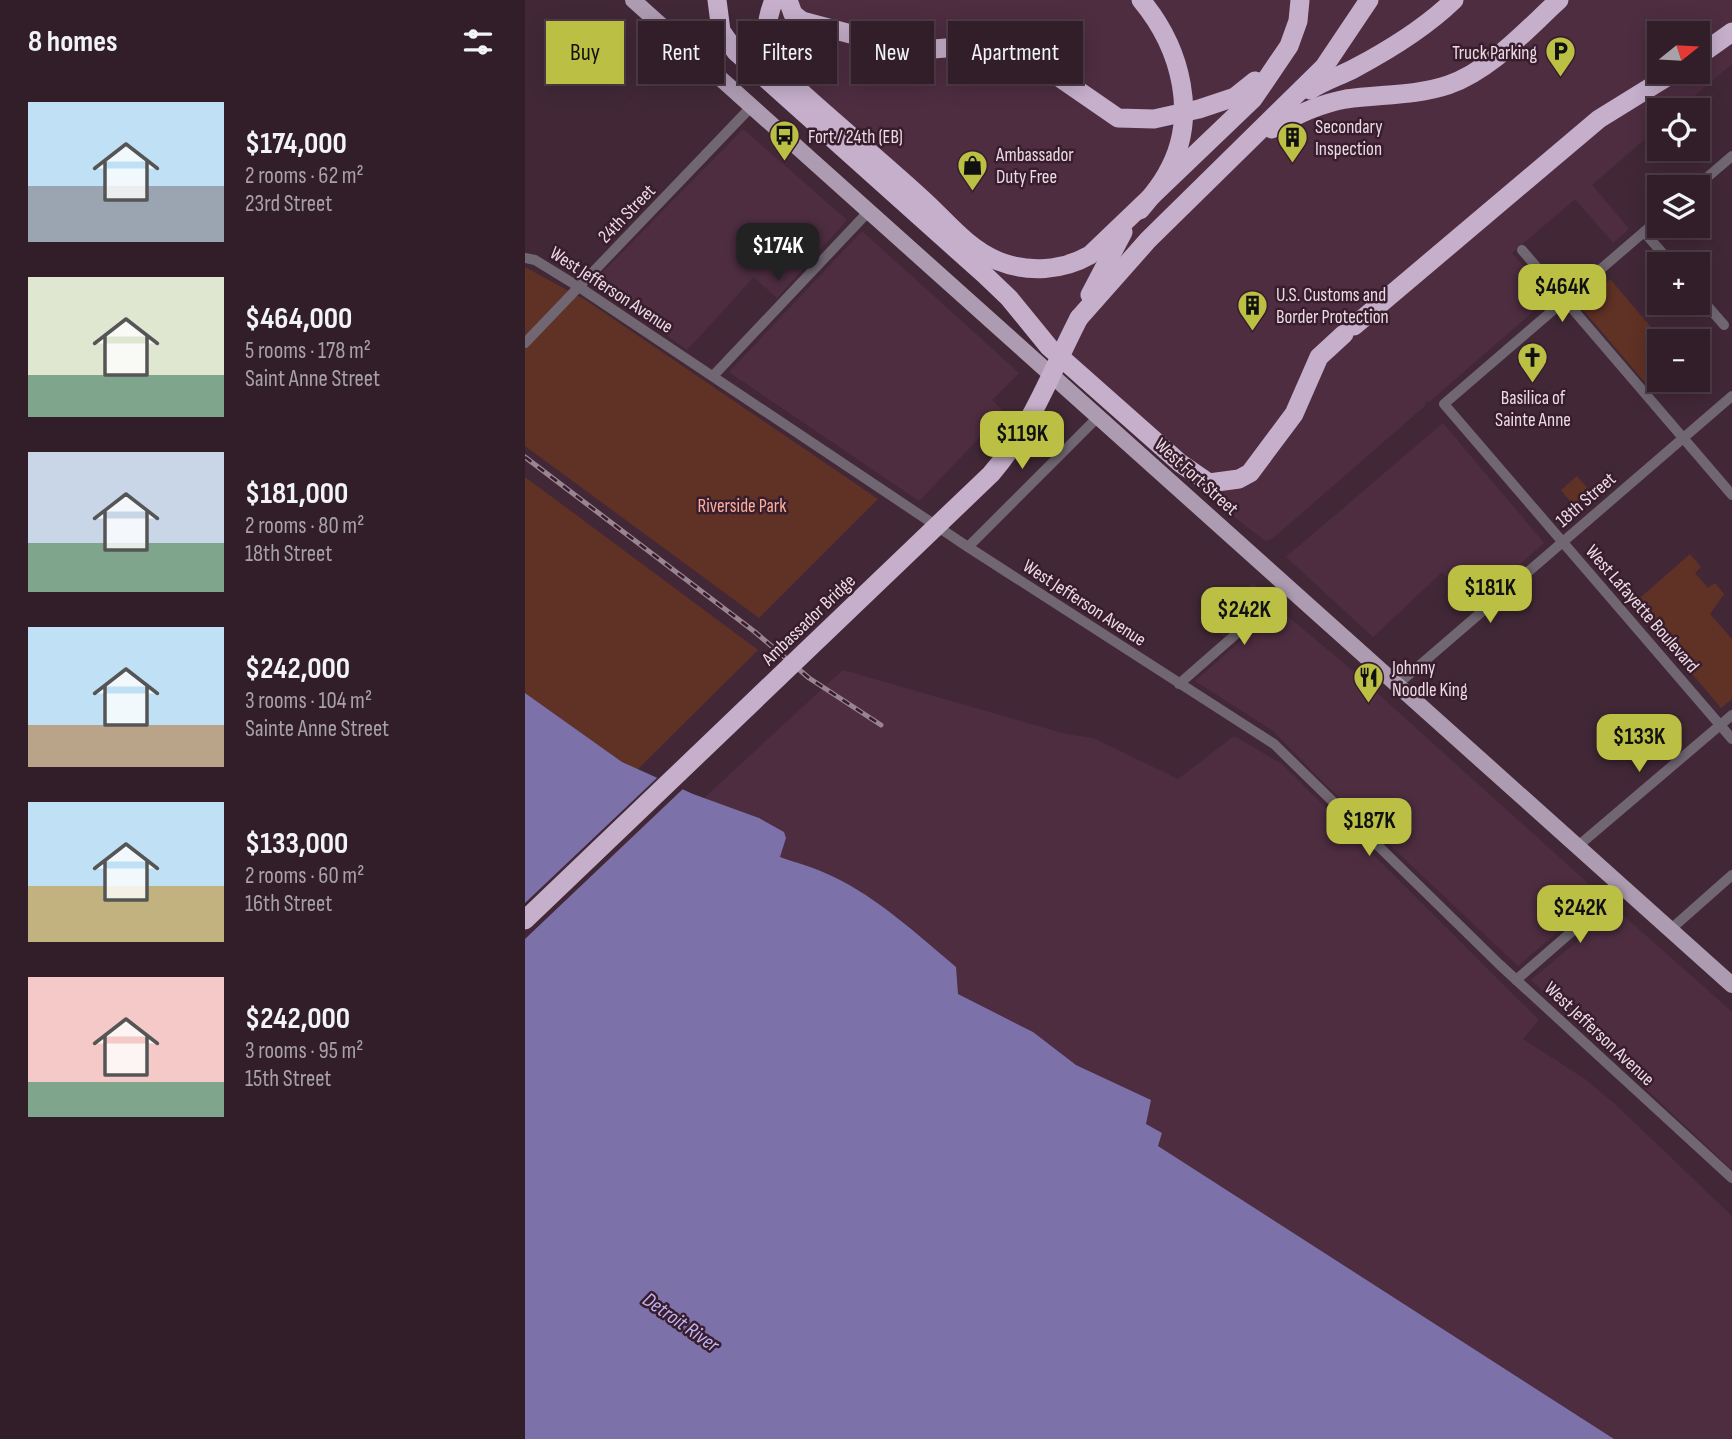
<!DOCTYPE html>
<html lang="en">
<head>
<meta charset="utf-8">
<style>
  body { margin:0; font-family:"Sofia Sans Condensed",sans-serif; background:#3a2731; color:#f1f3f6; height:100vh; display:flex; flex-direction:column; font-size:26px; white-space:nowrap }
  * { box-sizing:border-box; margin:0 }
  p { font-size:23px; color:#a8a2a8 }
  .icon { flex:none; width:38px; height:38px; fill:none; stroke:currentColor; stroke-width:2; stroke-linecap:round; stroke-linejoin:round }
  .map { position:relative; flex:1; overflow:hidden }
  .details { display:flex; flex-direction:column; background:#321e29; width:525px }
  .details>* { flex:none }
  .hud { position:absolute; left:21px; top:21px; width:665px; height:63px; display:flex; gap:14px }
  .needle { width:46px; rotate:72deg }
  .fabs { position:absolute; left:1122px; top:21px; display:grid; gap:14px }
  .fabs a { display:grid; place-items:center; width:63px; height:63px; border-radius:0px; background:#321e29; box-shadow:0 4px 18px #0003,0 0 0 2px #4d3c46; font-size:35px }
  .price { position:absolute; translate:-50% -60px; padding:0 16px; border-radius:14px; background:#bbc044; color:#111; font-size:23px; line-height:46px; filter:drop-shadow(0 2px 4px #0008) }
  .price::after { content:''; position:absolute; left:50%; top:42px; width:21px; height:16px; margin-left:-10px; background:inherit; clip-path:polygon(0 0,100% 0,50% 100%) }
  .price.on { background:#222; color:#fff }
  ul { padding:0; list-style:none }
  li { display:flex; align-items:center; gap:21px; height:175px; padding:0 28px }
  li span { display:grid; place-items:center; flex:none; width:196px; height:140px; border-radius:0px; color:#555 }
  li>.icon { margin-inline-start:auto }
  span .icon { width:84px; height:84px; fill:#fffc; stroke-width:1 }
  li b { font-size:30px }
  h2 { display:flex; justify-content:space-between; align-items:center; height:84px; padding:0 28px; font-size:30px }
  .chip { padding:0 24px; border-radius:0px; background:#321e29; box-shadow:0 4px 18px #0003,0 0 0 2px #4d3c46; font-size:24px; line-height:63px }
  .chip.on { background:#bbc044; color:#111 }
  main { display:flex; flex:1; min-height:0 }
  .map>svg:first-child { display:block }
</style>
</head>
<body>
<main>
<section class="details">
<h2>8 homes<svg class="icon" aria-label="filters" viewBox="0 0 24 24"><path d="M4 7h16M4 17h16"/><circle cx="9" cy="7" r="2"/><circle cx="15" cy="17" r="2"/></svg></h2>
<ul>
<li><span style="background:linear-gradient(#bfe0f5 60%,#9aa5b1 0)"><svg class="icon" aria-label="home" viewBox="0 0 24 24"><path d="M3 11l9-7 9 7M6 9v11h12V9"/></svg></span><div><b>$174,000</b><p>2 rooms · 62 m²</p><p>23rd Street</p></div></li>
<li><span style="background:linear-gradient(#dfe7d0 70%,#7fa58c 0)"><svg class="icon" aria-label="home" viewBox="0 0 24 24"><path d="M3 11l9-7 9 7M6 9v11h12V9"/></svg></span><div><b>$464,000</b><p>5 rooms · 178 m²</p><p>Saint Anne Street</p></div></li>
<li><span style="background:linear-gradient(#c9d6e8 65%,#7fa58c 0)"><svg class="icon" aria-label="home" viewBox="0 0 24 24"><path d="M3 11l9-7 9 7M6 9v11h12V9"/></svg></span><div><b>$181,000</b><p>2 rooms · 80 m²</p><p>18th Street</p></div></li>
<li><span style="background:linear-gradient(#bfe0f5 70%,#b9a48a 0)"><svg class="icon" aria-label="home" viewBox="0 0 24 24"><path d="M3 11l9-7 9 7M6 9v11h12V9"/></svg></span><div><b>$242,000</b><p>3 rooms · 104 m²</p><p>Sainte Anne Street</p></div></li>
<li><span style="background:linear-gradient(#bfe0f5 60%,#c2b280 0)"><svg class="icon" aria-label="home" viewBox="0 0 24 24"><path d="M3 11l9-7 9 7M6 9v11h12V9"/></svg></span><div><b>$133,000</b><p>2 rooms · 60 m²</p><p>16th Street</p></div></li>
<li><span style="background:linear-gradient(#f6c9c9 75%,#7fa58c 0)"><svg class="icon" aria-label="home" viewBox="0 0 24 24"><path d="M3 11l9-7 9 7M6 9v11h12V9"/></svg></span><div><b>$242,000</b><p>3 rooms · 95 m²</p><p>15th Street</p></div></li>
</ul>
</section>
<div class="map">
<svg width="1207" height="1439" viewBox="0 0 1207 1439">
  <rect width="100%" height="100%" fill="#422837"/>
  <g fill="#4e2d41" fill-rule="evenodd">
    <path d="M241,0H1207V64L1153,110H1134V127L1067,185L1104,229L1088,243L1050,199L987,253L1025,297L904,402L902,401L900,403L901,405L747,539L741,541L685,499L517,349L483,308L254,84ZM1134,33H1172V72H1134Z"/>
    <path d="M218,129L322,220L252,298L229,277L162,350L68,282Z"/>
    <path d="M337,231L494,373L467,400L479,412L394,501L204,372Z"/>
    <path d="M918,423L1019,543L949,604L917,572L848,637L761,557Z"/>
    <path d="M728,583L743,598L699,637L684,625Z"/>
    <path d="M753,608L829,672L1076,895L993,966L799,783L748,731L670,681Z"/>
    <path d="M318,670L541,734L568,738L653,779L709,736L757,764L1014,1020L998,1039L1060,1079L1091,1105L1207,1216V1439H1089L633,1146L637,1133L621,1125L626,1100L551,1065L508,1032L433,994L381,925L326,886L304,874L255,857L261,838L259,832L234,818L179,798Z"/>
    <path d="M1091,909L1207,1012V1170L1006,980Z"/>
  </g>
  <g fill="#603125">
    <path d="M0,267L62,301L353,499L234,618L0,446Z"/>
    <path d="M1085,279L1138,341H1134V375L1122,385L1055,306Z"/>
    <path d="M1052,476L1066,492L1049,506L1036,490Z"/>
    <path d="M0,477L233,650L112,770L97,762L0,693Z"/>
    <path d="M1165,554L1176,567L1170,573L1183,588L1190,583L1199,594L1185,614L1207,639V699L1196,708L1108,604Z"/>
  </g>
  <path fill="#7d71aa" d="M0,693L97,762L168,794L234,818L259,832L261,838L255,857C272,863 291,868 307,876C353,898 392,934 431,967L433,994L508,1032L551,1065L626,1100L621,1124L637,1133L633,1146L1089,1439H0Z"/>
  <path fill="#422837" d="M134,776L160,787L0,939V903Z"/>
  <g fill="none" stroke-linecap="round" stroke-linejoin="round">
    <g stroke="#706772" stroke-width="10">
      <path d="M1171,187L1207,156"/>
      <path d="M1134,219L919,404L1207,739"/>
      <path d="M1119,232L1147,264"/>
      <path d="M997,250L1207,495"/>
      <path d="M0,258L10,260L54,287L443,547L749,744L975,965L1207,1178"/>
      <path d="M1172,294L1199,325"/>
      <path d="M0,343L227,106"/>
      <path d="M188,376L344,211"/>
      <path d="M443,547L574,416"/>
      <path d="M654,684L765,587"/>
      <path d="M873,684L1207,396"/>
      <path d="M1053,846L1207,715"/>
      <path d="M1146,929L1207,875"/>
      <path d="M991,980L1098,887"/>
    </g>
    <path stroke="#ad9bb2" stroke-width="16" d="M108,0L1207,985"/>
    <g stroke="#c5afcb" stroke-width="19">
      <path d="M192,0L196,31L211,52L460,275L484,298L524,347L655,463L684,483L714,479L725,473L769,414L794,357L819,334"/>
      <path d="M249,0C239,24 238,52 255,73C301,116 349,155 395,197C420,219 441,248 473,261C503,273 537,271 565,255L728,99L764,46L773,21L775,0"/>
      <path d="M263,0L268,14L277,21L367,45L408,49L447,46L522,69L593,118L629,119L674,109L710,97L730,81"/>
      <path d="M1172,57L1207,32"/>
      <path d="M785,90C799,81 815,76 830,68C866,49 900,28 929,0"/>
      <path d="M747,129C770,115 794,104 821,99C855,94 890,96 923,85C966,70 1001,30 1034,0"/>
      <path d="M565,295L598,232"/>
      <path d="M554,318L623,240L799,67L844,0"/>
      <path d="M829,326L1074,119L1150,72"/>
    </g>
    <defs>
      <path id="rail" d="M0,457L230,632L284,678L356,725"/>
    </defs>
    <use href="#rail" stroke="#9a8490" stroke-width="5"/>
    <use href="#rail" stroke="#381e2d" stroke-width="2.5" stroke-dasharray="8" stroke-linecap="butt"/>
    <g stroke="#c5afcb" stroke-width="19">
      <path d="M615,210C624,199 634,188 641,175C675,118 656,48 616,0"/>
      <path d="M0,920L466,474C508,425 525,374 554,318"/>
    </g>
  </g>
  <defs>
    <symbol id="parking-pin" viewBox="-11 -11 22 30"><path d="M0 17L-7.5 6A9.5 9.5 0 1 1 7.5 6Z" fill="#bbc044" stroke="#381e2d"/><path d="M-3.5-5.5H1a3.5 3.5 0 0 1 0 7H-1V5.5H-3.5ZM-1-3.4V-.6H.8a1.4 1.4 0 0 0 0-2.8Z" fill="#111"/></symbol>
    <symbol id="bus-pin" viewBox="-11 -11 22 30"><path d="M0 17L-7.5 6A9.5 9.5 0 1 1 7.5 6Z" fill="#bbc044" stroke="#381e2d"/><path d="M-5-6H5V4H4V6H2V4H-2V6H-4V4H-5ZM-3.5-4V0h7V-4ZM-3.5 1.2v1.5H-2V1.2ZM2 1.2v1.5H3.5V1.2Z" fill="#111"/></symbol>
    <symbol id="building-pin" viewBox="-11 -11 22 30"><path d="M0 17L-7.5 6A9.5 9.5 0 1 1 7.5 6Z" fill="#bbc044" stroke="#381e2d"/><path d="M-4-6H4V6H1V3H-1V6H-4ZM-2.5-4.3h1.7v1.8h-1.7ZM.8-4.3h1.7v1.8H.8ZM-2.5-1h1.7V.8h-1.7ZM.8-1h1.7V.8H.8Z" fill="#111"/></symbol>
    <symbol id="shop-pin" viewBox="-11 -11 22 30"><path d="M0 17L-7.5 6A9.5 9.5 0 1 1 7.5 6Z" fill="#bbc044" stroke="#381e2d"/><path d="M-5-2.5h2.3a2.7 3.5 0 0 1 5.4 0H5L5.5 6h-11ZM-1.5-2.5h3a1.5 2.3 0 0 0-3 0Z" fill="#111"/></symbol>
    <symbol id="church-pin" viewBox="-11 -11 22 30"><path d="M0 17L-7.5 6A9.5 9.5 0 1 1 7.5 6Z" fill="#bbc044" stroke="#381e2d"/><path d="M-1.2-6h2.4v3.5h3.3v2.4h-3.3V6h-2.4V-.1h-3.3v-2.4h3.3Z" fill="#111"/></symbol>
    <symbol id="restaurant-pin" viewBox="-11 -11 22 30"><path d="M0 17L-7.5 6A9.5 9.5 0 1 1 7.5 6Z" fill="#bbc044" stroke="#381e2d"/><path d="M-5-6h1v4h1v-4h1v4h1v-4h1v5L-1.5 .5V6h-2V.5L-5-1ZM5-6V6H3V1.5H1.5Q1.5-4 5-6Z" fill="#111"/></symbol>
  </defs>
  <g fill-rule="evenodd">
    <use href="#parking-pin" x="1018" y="34" width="35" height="47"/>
    <use href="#bus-pin" x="242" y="118" width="35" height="47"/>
    <use href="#building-pin" x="750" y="120" width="35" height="47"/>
    <use href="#shop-pin" x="430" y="148" width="35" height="47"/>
    <use href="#building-pin" x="710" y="288" width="35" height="47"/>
    <use href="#church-pin" x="990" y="340" width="35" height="47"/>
    <use href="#restaurant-pin" x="826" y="660" width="35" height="47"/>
  </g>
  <g text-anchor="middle" stroke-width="5" stroke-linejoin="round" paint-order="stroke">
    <g font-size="19" fill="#ecdae4" stroke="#381e2d" text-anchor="start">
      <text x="1012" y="59" text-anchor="end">Truck Parking</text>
      <text x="790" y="133">Secondary<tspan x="790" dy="22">Inspection</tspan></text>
      <text x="283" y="143">Fort / 24th (EB)</text>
      <text x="471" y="161">Ambassador<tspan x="471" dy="22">Duty Free</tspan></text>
      <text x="751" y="301">U.S. Customs and<tspan x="751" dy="22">Border Protection</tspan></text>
      <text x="1008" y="404" text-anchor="middle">Basilica of<tspan x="1008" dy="22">Sainte Anne</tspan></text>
      <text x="867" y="674">Johnny<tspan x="867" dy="22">Noodle King</tspan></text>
    </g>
    <g font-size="19" fill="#ecdae4" stroke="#381e2d">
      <text transform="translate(101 213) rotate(-46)" y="7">24th Street</text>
      <text transform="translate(87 289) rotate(33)" y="7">West Jefferson Avenue</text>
      <text transform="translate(672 476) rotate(42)" y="7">West Fort Street</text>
      <text transform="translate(1060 499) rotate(-41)" y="7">18th Street</text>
      <text transform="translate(560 602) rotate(33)" y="7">West Jefferson Avenue</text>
      <text transform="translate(1118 608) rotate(49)" y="7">West Lafayette Boulevard</text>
      <text transform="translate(283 619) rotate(-44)" y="7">Ambassador Bridge</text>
      <text transform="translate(1075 1033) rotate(43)" y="7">West Jefferson Avenue</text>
    </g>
    <g font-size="19" fill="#fcaf9c" stroke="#381e2d">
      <text x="217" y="512">Riverside Park</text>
    </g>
    <g font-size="21" font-style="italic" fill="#c0b3f6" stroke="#381e2d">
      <text transform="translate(156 1322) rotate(35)" y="7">Detroit River</text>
    </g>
  </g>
</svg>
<div class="fabs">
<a><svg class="needle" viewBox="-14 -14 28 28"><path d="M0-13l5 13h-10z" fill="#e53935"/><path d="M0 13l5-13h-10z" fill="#a8a2a8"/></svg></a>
<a><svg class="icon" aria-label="locate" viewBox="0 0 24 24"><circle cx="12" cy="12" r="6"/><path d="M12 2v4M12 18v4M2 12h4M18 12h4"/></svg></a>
<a><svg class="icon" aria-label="layers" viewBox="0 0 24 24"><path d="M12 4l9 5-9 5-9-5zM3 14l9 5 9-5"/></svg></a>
<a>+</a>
<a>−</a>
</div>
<b class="price on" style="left:253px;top:283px">$174K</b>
<b class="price" style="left:1037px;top:324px">$464K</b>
<b class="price" style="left:497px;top:471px">$119K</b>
<b class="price" style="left:965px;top:625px">$181K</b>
<b class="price" style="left:719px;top:647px">$242K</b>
<b class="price" style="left:1114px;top:774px">$133K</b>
<b class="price" style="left:844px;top:858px">$187K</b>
<b class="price" style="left:1055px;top:945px">$242K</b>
<div class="hud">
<a class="chip on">Buy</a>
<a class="chip">Rent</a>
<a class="chip">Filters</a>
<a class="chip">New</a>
<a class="chip">Apartment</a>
</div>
</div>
</main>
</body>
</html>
